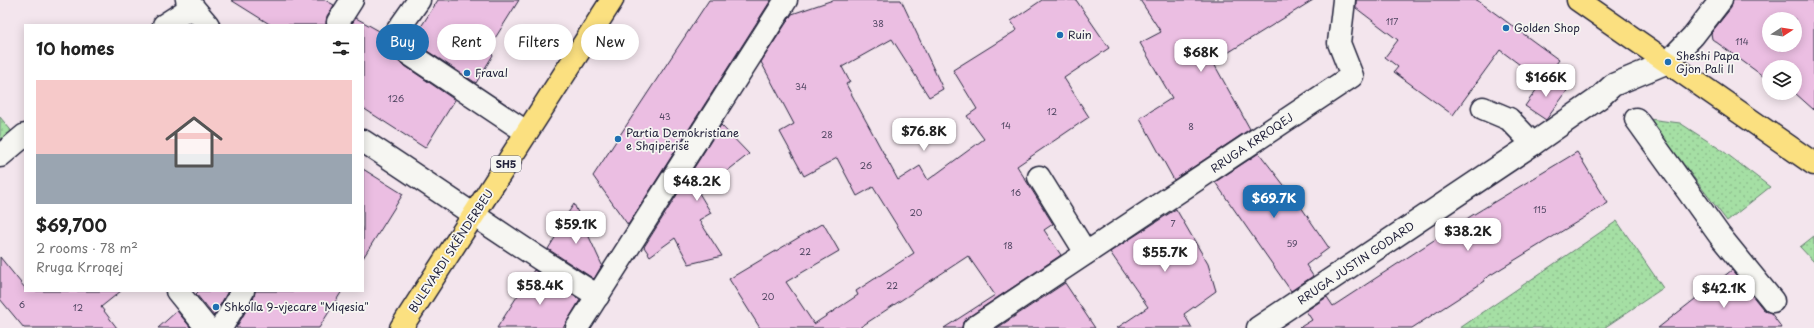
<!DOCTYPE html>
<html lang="en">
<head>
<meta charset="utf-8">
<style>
  body { margin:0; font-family:"Playpen Sans",sans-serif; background:#f2f2f2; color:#222; height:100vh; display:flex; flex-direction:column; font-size:15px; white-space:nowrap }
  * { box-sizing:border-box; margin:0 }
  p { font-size:13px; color:#767676 }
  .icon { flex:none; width:22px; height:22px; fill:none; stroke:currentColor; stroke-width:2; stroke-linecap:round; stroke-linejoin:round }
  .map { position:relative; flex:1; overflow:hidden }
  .details { position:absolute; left:24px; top:24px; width:340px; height:268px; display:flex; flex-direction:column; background:#fff; border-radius:0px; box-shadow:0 2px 10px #0003 }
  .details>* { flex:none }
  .guide { position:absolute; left:376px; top:24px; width:380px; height:36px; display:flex; gap:8px }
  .needle { width:26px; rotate:78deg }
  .buttons { position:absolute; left:1762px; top:12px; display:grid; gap:8px }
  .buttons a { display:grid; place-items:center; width:40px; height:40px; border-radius:50%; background:#fff; box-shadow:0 2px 10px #0003; font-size:20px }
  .price { position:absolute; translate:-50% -34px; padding:0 9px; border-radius:8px; background:#fff; color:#222; font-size:13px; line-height:26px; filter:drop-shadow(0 1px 2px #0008) }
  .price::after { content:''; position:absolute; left:50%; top:24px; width:12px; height:9px; margin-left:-6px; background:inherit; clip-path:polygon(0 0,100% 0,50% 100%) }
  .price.selected { background:#1f6fb2; color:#fff }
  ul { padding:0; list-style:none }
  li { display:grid; align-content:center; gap:8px; height:212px; padding:0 12px }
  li+li { border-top:1px solid #e0e0e0 }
  li span { display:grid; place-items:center; height:124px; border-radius:0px; color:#555 }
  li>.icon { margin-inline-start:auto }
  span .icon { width:72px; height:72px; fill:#fffc; stroke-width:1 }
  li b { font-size:17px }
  h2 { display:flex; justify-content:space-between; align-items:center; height:48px; padding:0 12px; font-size:17px }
  .chip { padding:0 14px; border-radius:18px; background:#fff; box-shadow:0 2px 10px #0003; font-size:14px; line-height:36px }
  .chip.selected { background:#1f6fb2; color:#fff }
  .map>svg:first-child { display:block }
</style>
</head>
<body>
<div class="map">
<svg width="1814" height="328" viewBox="0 0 1814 328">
  <defs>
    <pattern id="green-dots" width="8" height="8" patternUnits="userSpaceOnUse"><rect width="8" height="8" fill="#a5dfa4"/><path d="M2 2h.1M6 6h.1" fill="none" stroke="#8ebf8e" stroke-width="1.8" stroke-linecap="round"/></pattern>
  </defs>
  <rect width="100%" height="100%" fill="#f3e5ed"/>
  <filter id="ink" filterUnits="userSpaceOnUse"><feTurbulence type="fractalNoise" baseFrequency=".025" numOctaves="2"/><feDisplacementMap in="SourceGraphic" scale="8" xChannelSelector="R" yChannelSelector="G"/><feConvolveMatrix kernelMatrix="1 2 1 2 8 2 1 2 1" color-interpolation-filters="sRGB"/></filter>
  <g filter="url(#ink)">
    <path fill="#f1d9ea" d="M191,291H239L218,324Z"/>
    <g fill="url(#green-dots)" stroke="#648070">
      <path d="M0,117L14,134L0,145Z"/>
      <path d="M1649,119L1680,123L1723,151L1770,187L1727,221Z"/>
      <path d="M1617,221L1663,288L1604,328H1460Z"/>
      <path d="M1814,236V262L1800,247Z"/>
    </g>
    <g fill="#ebbee2" stroke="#22223b" fill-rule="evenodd">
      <path d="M231,0H325L334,5L327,16L326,25H271Z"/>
      <path d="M438,0H519L487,51L493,55L476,83L412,41Z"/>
      <path d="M709,0H771L628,225L593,176Z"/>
      <path d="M833,0H901L943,89L929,97L892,39L842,67L850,82L846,84L898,180L920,166L928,180L984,139L967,116L977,109L953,70L1017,30L1011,21L1042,0H1076L1109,48L1064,78L1089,117L1017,166L1053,224L1044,230L1061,255L967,318L963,322L962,328H944L995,295L968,256L859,328H760L729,279L823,223L839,251L786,282L814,324L858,295L856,291L914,253L873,187L857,196L837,158L804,176L780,132L794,124L761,62L792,14Z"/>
      <path d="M1140,0H1313L1213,62L1250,129L1174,180L1140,118L1172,98L1140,43L1161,32Z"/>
      <path d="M1356,0H1477L1559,60L1543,82L1500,50L1453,115L1394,72L1398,67L1385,57L1398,40L1356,8Z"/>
      <path d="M1733,0H1814V110L1795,93V67H1769V77L1767,79L1712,39L1711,33L1731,8ZM1769,19H1795V45H1769Z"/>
      <path d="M356,18L381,32L378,40L379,47L383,51L455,100L425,148L363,108V25H351Z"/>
      <path d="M1546,76L1567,91L1546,120L1525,106Z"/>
      <path d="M721,125L749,154L699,193L711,213L699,220L722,256L689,264L675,238L650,256L644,247Z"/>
      <path d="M1577,152L1608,203L1484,279L1485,281L1412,328H1299L1312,320L1306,311L1327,297L1333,306L1471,216Z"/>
      <path d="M1259,153L1301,207L1329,248L1306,265L1313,276L1291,291L1215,182Z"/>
      <path d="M363,169L403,194L363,258Z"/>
      <path d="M574,204L602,265L594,279L548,249L556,236L554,234Z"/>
      <path d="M1176,209L1208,264L1216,291L1184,314L1192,328H1117L1148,307L1110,252Z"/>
      <path d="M0,257L25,288V291H121L101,307L117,328H24L0,299Z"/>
      <path d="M534,270L580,300L563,328H497Z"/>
      <path d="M1732,270L1763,309L1771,313L1782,328H1658Z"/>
      <path d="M1065,283L1095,328H997Z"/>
      <path d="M199,291H228L214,316L196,294Z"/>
      <path d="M255,291H342L319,328H236L254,297Z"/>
      <path d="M177,311L191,328H158Z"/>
    </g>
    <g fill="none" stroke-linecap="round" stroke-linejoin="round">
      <defs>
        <g id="minor">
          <path d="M187,0L208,25"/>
          <path d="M419,0L390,41L526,132"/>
          <path d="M338,22L352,0"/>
          <path d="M164,25L192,7"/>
          <path d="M1483,108L1509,119L1533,144"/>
          <path d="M1636,119L1720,236L1773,301"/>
          <path d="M363,141C442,192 518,247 598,296"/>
          <path d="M0,156L25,135"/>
          <path d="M1039,177L1086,253"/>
          <path d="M177,291L207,328"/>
          <path d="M221,328L243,291"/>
          <path d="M577,328L786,0"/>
          <path d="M974,328L1352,76L1339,43L1344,0"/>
          <path d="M1258,328L1533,144L1599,98L1613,85L1668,62L1693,36L1721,0"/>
        </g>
        <g id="major">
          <path d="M1578,0L1814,164"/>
          <path d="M401,328L612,0"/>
        </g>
      </defs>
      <use href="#minor" stroke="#22223b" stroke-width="25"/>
      <use href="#major" stroke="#22223b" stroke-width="25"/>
      <use href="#minor" stroke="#f6f6f2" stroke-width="22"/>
      <use href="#major" stroke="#fbe080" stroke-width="22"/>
    </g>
  </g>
  <g fill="#1f6fb2" stroke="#f6f6f2" stroke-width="1.5">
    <circle cx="1506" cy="28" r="4"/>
    <circle cx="1060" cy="35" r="4"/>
    <circle cx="1668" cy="62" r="4"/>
    <circle cx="467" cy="73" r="4"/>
    <circle cx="618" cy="139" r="4"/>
    <circle cx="216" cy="307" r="4"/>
  </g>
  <g text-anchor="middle" stroke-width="3.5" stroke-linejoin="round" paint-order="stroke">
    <g font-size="9" fill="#544965">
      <text x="1392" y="25">117</text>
      <text x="878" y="27">38</text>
      <text x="1742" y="45">114</text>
      <text x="801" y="90">34</text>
      <text x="396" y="102">126</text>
      <text x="1052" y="115">12</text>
      <text x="665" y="120">43</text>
      <text x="1006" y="129">14</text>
      <text x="1191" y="130">8</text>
      <text x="827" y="138">28</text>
      <text x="866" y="169">26</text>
      <text x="1016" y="196">16</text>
      <text x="1540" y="213">115</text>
      <text x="916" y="216">20</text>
      <text x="1173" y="227">7</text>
      <text x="1292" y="247">59</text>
      <text x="1008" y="249">18</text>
      <text x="805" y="255">22</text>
      <text x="892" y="289">22</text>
      <text x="768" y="300">20</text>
      <text x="22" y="308">6</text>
      <text x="78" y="311">12</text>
    </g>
    <rect fill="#f6f6f2" stroke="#626272" stroke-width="1" x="491" y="156" width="30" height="16" rx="3"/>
    <g font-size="10" font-weight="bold" fill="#22223b">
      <text x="506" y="168">SH5</text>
    </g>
    <g font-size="11" fill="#22223b" stroke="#f6f6f2" text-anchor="start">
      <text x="1514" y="32">Golden Shop</text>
      <text x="1068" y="39">Ruin</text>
      <text x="1676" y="60">Sheshi Papa<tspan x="1676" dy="13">Gjon Pali II</tspan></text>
      <text x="475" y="77">Fraval</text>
      <text x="626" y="137">Partia Demokristiane<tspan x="626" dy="13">e Shqipërisë</tspan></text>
      <text x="224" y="311">Shkolla 9-vjecare "Miqesia"</text>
    </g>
    <g font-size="11" fill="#22223b" stroke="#f6f6f2">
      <text transform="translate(1252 143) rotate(-34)" y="4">RRUGA KRROQEJ</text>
      <text transform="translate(451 251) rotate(-57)" y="4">BULEVARDI SKËNDERBEU</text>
      <text transform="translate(1356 263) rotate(-34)" y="4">RRUGA JUSTIN GODARD</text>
    </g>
  </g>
</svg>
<div class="buttons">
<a><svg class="needle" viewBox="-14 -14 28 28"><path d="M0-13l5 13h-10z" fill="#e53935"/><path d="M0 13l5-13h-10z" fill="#767676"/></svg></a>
<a><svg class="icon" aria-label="layers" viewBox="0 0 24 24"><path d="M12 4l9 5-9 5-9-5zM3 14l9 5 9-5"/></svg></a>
</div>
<b class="price" style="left:1201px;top:73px">$68K</b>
<b class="price" style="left:1546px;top:98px">$166K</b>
<b class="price" style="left:924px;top:152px">$76.8K</b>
<b class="price" style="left:697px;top:202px">$48.2K</b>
<b class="price selected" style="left:1274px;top:219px">$69.7K</b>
<b class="price" style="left:576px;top:245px">$59.1K</b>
<b class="price" style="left:1468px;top:252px">$38.2K</b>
<b class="price" style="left:1165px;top:273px">$55.7K</b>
<b class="price" style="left:540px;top:306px">$58.4K</b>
<b class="price" style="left:1724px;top:309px">$42.1K</b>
<div class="guide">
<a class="chip selected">Buy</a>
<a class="chip">Rent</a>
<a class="chip">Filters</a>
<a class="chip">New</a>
</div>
<section class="details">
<h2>10 homes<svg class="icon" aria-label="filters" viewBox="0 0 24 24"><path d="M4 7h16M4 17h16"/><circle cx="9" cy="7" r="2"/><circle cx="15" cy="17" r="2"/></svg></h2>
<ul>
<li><span style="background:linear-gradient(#f6c9c9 60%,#9aa5b1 0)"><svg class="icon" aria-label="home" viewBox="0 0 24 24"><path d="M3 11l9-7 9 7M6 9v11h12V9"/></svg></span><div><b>$69,700</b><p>2 rooms · 78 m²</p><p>Rruga Krroqej</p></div></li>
</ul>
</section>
</div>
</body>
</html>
